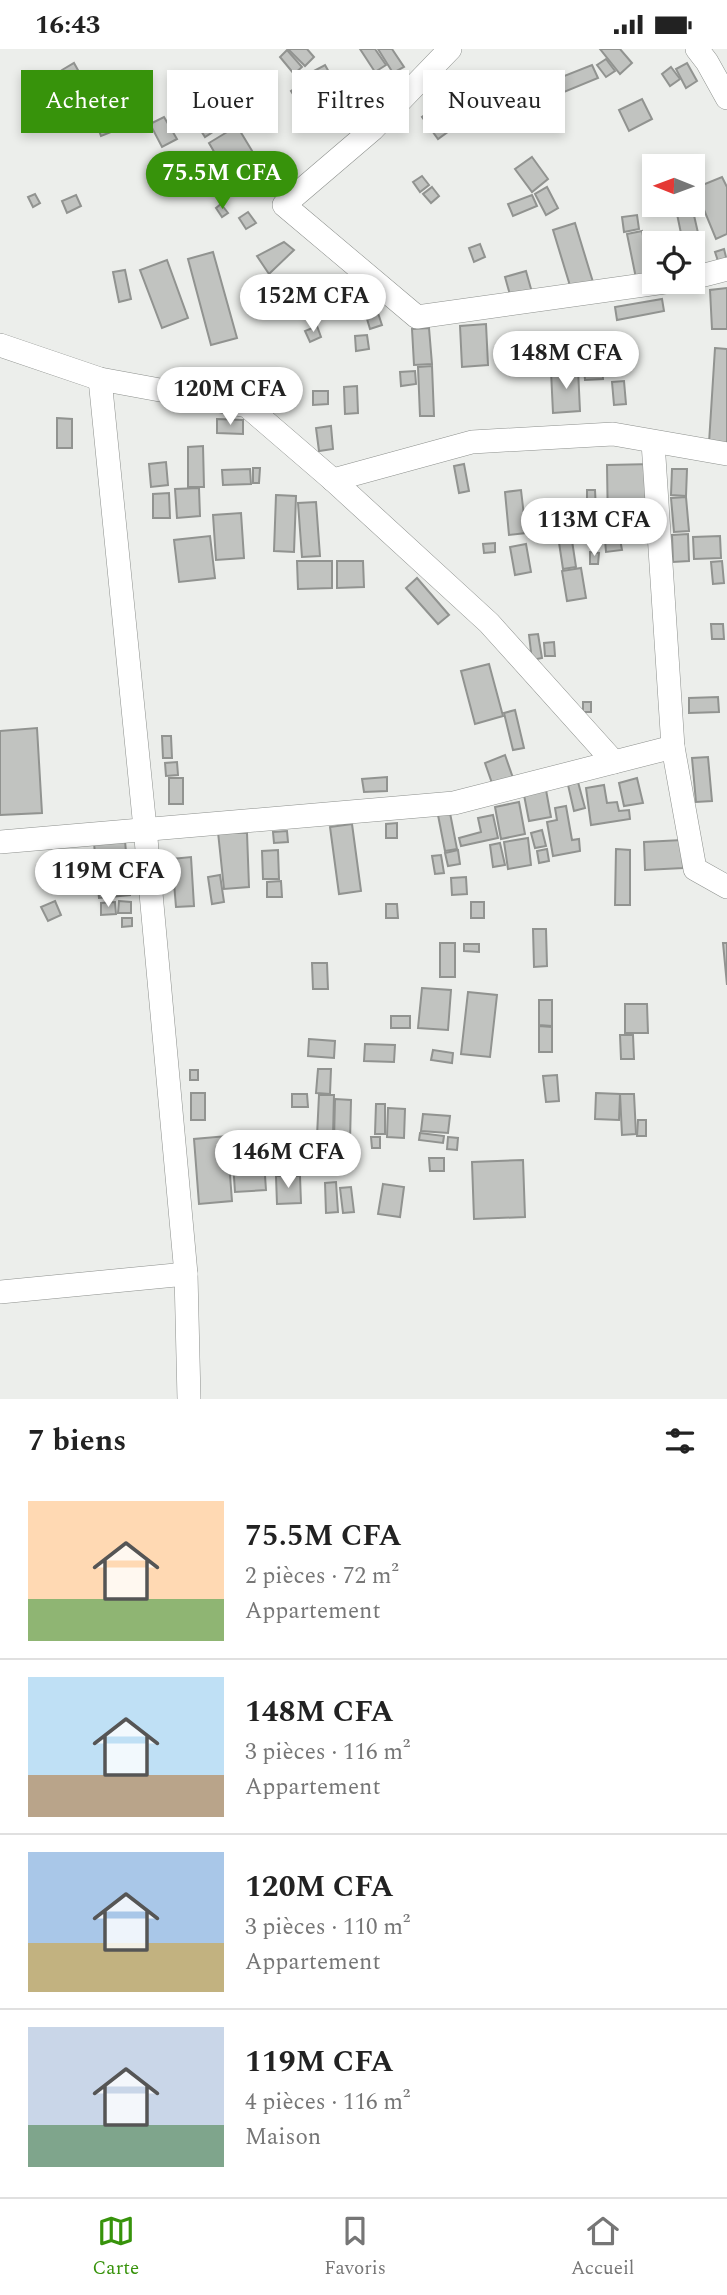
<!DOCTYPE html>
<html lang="fr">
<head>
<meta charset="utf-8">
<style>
  body { margin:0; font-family:Spectral,serif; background:#f2f2f2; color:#222; height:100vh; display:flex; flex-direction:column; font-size:26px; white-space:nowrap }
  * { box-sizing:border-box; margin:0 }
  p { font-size:23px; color:#767676 }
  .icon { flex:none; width:38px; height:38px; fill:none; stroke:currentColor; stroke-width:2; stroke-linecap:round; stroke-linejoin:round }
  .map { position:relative; height:1350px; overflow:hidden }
  .panel { display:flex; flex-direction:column; background:#fff; flex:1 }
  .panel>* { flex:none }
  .top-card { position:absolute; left:21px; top:21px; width:686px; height:63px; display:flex; gap:14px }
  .needle { width:46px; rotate:271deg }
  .controls { position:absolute; left:642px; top:105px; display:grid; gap:14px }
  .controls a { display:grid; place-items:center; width:63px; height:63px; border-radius:0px; background:#fff; box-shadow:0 4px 10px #0003; font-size:35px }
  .price { position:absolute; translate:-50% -60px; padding:0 16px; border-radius:24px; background:#fff; color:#222; font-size:23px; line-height:46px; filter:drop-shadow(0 2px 4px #0008) }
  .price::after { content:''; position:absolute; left:50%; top:42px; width:21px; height:16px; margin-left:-10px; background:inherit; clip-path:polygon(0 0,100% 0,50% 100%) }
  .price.active { background:#37930b; color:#fff }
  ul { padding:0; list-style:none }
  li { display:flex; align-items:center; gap:21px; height:175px; padding:0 28px }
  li+li { border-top:2px solid #e0e0e0 }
  li span { display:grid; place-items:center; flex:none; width:196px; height:140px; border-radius:0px; color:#555 }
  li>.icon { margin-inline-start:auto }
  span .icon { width:84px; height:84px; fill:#fffc; stroke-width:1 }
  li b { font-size:30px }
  h2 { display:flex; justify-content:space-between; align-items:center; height:84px; padding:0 28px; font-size:30px }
  .tag { padding:0 24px; border-radius:0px; background:#fff; box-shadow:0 4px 10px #0003; font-size:24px; line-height:63px }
  .tag.active { background:#37930b; color:#fff }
  .status { display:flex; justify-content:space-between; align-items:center; height:49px; padding:0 35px; background:#fff; direction:ltr }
  .status svg { height:19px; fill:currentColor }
  .dock { display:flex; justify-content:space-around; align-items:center; height:98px; border-top:2px solid #e0e0e0; background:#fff; font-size:19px; color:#767676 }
  .dock a { display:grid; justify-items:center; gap:4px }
  .dock .active { color:#37930b }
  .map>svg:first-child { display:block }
</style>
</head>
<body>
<div class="status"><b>16:43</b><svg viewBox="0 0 49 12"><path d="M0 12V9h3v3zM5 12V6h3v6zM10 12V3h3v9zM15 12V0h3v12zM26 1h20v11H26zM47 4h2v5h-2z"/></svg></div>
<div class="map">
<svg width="727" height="1350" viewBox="0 0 727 1350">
  <rect width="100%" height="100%" fill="#eceeeb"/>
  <g fill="#c1c3c0" stroke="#919390" stroke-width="2">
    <path d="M288,0H307L314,8L305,17Z"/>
    <path d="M360,0H375L386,16L375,23Z"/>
    <path d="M378,0H392L404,18L393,24Z"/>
    <path d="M600,0H620L632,14L620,25Z"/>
    <path d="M287,1L302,18L294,25L280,8Z"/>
    <path d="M606,10L615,22L606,28L597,16Z"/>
    <path d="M74,14L88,39L76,46L62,21Z"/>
    <path d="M687,14L697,32L686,39L676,20Z"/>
    <path d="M325,16L351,62L338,70L312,23Z"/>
    <path d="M592,16L598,29L564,43L559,29Z"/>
    <path d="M671,18L680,30L670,37L662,25Z"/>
    <path d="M367,33L375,43L356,60L347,51Z"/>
    <path d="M303,34L325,69L313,77L291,42Z"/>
    <path d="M144,35L150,60L138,63L132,38Z"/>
    <path d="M451,46L467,69L438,90L422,68Z"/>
    <path d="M642,50L652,70L629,82L619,61Z"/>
    <path d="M132,54L139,72L101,87L94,68Z"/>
    <path d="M205,57L219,79L205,88L191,66Z"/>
    <path d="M164,68L177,90L162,98L150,75Z"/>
    <path d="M237,77L260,115L231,132L209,94Z"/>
    <path d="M532,108L548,130L532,143L515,120Z"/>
    <path d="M422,127L429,136L420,143L413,133Z"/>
    <path d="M722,128L727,138V185L716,190L695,139Z"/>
    <path d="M432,138L439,147L431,154L423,145Z"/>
    <path d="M547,138L558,159L546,166L535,145Z"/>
    <path d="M35,145L40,154L33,158L28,148Z"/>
    <path d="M76,146L81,157L67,164L62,152Z"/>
    <path d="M532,146L537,157L513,167L508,155Z"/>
    <path d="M221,155L228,164L222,168L216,159Z"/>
    <path d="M693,162L701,197L693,198V194H683L677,165Z"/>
    <path d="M248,163L256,174L246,180L239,169Z"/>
    <path d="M637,166L639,180L624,183L622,168Z"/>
    <path d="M575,174L593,233L571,240L553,181Z"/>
    <path d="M642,182L652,231L637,234L627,185Z"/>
    <path d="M284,193L294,201L269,225L257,207Z"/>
    <path d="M480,195L485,208L474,213L469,199Z"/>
    <path d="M724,200L727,212L719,215L715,203Z"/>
    <path d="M213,203L237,289L211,296L188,210Z"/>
    <path d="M167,211L188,269L162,279L140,221Z"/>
    <path d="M125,221L131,250L119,253L113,223Z"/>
    <path d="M526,222L533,247L512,253L505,228Z"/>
    <path d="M328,227L335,236L325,245L318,236Z"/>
    <path d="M295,233L301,242L288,252L282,243Z"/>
    <path d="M727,239V280H712L710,241Z"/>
    <path d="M370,240L382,276L370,280L359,243Z"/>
    <path d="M662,250L664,262L617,271L615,258Z"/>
    <path d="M486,275L488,316L462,318L460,277Z"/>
    <path d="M317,277L321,288L310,293L305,282Z"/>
    <path d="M429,279L432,315L414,316L412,280Z"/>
    <path d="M367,286L369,300L356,302L355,287Z"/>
    <path d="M569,288L570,315L546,317L544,289Z"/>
    <path d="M715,299L727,300V396L709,394Z"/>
    <path d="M432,317L434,367H420L418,318Z"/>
    <path d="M602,317L603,330L585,331L584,318Z"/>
    <path d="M578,320L580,362L553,364L551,322Z"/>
    <path d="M415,322L416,335L401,337L400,323Z"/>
    <path d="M624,332L626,355L614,356L612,333Z"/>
    <path d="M357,337L358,364L345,365L344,338Z"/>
    <path d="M313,342H328V355L313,356Z"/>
    <path d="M57,369L72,370V399H57Z"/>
    <path d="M217,370L243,371V385L217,384Z"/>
    <path d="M331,377L333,400L319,402L316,379Z"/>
    <path d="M203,397L204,438H188V398Z"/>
    <path d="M166,413L168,436L151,438L149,415Z"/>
    <path d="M464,415L469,442L459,444L454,417Z"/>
    <path d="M653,415L654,481H608L607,416Z"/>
    <path d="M253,419H260L259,434H253Z"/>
    <path d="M250,420L251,435L223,436L222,421Z"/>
    <path d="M672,420H687L686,447L671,446Z"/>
    <path d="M199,439L200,467L177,469L175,440Z"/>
    <path d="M521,441L526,484L509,486L505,443Z"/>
    <path d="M587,441H595L596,461H587Z"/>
    <path d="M169,444L170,469H153V445Z"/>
    <path d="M276,446L296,447L294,503L274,502Z"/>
    <path d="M686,448L689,482L674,483L671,449Z"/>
    <path d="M316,453L320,507L302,508L298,454Z"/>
    <path d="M241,464L244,509L216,511L213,466Z"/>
    <path d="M590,464L601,465L600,472H589Z"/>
    <path d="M571,485L576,518L563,520L558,487Z"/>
    <path d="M688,485L689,512L673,513L672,486Z"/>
    <path d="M210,487L215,529L179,533L174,491Z"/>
    <path d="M720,487L721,509L694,510L693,488Z"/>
    <path d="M620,490L622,501L606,503L605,491Z"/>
    <path d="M495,494V503L484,504L483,495Z"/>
    <path d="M526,495L531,523L515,526L510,498Z"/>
    <path d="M590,503L599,504L598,515H590Z"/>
    <path d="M297,512H332V539L298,540Z"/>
    <path d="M337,512H363L364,538L337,539Z"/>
    <path d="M722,512L724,534L713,535L711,513Z"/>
    <path d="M581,519L586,549L567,552L562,522Z"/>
    <path d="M417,529L449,566L438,575L406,539Z"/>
    <path d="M711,575H723L724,590H712Z"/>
    <path d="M538,585L542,609L532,611L529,586Z"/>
    <path d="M554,593L555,607H545L544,594Z"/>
    <path d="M489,615L503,667L475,675L461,622Z"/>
    <path d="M718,648L719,663L689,664V649Z"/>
    <rect x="583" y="653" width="8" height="10"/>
    <path d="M515,661L524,699L513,701L504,664Z"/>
    <path d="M37,679L42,764L0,766V682Z"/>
    <path d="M162,687H171L172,709H163Z"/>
    <path d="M505,706L513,729L493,737L485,714Z"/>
    <path d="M708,708L712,752L696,753L692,709Z"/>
    <path d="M177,713L178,726L166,727L165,714Z"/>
    <path d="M387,728V742L364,743L362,730Z"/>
    <rect x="169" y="729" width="14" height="26"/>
    <path d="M637,729L643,754L624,757L619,734Z"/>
    <path d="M578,733L585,759L574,762L568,736Z"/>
    <path d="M604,736L607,754L617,753L619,762L629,761L630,770L591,776L586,739Z"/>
    <path d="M546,741L551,768L529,772L524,746Z"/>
    <path d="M519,753L525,785L501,790L495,758Z"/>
    <path d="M566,757L572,791L579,790L580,802L553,807L547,773L557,771L555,759Z"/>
    <path d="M450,764L457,800L445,802L438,766Z"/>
    <path d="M493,766L498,789L461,797L459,789L481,783L478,769Z"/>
    <path d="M397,774V789H386V775Z"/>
    <path d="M352,775L361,842L339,845L330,778Z"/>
    <path d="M542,781L546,797L535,799L531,784Z"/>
    <path d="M287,782L288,793L274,794L273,783Z"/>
    <path d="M218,783L247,784L249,838L224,840Z"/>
    <path d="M528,789L531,816L508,820L504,793Z"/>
    <path d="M682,791L683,819L645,821L644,793Z"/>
    <path d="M125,792L130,846L99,849L94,794Z"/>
    <path d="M500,794L505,816L493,818L490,796Z"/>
    <path d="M547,800L549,812L539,814L537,802Z"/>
    <path d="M616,800L630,801V856H615Z"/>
    <path d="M278,801L279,830H263L262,802Z"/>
    <path d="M458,801L460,815L448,817L445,804Z"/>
    <path d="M441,806L444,824L435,825L432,807Z"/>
    <path d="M191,808L194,857L176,858L172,810Z"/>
    <path d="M220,826L224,853L212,855L208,828Z"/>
    <path d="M466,828L467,845L452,846L451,829Z"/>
    <path d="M281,832L282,848H267V833Z"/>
    <path d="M55,852L61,866L48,872L41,858Z"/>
    <path d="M119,852L131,853V864H118Z"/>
    <path d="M115,853L116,865L101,866V854Z"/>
    <rect x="471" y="853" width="13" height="16"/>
    <path d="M386,855H397L398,869H386Z"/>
    <path d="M122,869H132V877L122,878Z"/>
    <path d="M533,880H546L547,917L534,918Z"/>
    <rect x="440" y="894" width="15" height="34"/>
    <path d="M723,894H727V936Z"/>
    <path d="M464,895H479V903L464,902Z"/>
    <path d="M312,914H327L328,940H313Z"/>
    <path d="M422,939L451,941L448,981L418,979Z"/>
    <path d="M468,943L497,946L490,1008L461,1005Z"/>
    <path d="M539,951H552V977L539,976Z"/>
    <path d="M625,955H647L648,984H625Z"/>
    <rect x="391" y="967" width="19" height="12"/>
    <path d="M539,977L552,978V1003H539Z"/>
    <path d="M620,986H633L634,1010H621Z"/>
    <path d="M309,990L335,992L334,1009L308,1007Z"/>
    <path d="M365,995L395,996L394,1013L364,1012Z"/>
    <path d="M433,1001L453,1004L452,1014L431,1011Z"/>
    <path d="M318,1020H331L330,1045L316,1044Z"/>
    <rect x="190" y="1021" width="8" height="10"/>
    <path d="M557,1026L559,1052L546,1053L543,1027Z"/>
    <rect x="191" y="1044" width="14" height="27"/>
    <path d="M596,1044L620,1045L619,1071L595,1070Z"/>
    <path d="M292,1045H307L308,1058H292Z"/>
    <path d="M620,1045H634L636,1085L622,1086Z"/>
    <path d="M319,1046H334L333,1087H317Z"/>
    <path d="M335,1050L351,1051L350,1092L334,1091Z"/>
    <path d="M376,1055H385V1085H375Z"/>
    <path d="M388,1059L405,1060L404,1089L387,1088Z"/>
    <path d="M423,1065L450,1067L448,1084L421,1082Z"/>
    <path d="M638,1071H646V1087H637Z"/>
    <path d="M420,1084L444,1087L443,1094L419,1091Z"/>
    <path d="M227,1087L232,1152L199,1155L194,1090Z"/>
    <path d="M371,1088H380V1099H372Z"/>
    <path d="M448,1088L458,1089L457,1101L447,1100Z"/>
    <rect x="267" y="1089" width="14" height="24"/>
    <path d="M263,1097L266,1141L235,1143L232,1098Z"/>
    <path d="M429,1109H444V1122H430Z"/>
    <path d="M523,1111L525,1168L474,1170L472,1113Z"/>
    <path d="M276,1127H300L301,1154L277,1155Z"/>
    <path d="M336,1133L338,1163L326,1164L325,1134Z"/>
    <path d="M383,1135L404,1138L400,1168L378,1165Z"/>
    <path d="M351,1138L354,1163L343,1164L340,1139Z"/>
  </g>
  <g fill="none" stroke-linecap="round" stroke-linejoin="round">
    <defs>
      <g id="street">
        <path d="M450,0L373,80L284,156L417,268L665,233"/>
        <path d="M697,0L707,13L727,49"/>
        <path d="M693,229L727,220"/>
        <path d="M0,296L100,330L247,357L333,431L489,574L614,713"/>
        <path d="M100,330L145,779L186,1225L189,1350"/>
        <path d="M653,393L673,698L695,820L727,838"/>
        <path d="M333,431L472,393L613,385L727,405"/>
        <path d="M0,793L454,754L673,698"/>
        <path d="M0,1243L186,1225"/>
      </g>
    </defs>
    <use href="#street" stroke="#8d908d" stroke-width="24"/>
    <use href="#street" stroke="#fff" stroke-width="23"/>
  </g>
</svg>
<div class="controls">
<a><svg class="needle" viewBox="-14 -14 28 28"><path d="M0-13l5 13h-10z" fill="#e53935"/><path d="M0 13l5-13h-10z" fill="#767676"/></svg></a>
<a><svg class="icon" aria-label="locate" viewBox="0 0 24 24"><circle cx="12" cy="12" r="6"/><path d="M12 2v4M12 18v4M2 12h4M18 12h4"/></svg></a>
</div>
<b class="price active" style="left:222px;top:162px">75.5M CFA</b>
<b class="price" style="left:313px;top:285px">152M CFA</b>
<b class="price" style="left:566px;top:342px">148M CFA</b>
<b class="price" style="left:230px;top:378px">120M CFA</b>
<b class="price" style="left:594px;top:509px">113M CFA</b>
<b class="price" style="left:108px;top:860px">119M CFA</b>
<b class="price" style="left:288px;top:1141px">146M CFA</b>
<div class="top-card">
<a class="tag active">Acheter</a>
<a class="tag">Louer</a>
<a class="tag">Filtres</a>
<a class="tag">Nouveau</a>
</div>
</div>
<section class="panel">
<h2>7 biens<svg class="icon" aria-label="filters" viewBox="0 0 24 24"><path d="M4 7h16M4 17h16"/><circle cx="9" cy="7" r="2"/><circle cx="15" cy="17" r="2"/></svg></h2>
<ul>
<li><span style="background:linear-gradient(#ffd9b3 70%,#8fb573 0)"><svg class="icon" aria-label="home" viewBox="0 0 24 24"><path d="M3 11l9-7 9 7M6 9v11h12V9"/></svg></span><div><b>75.5M CFA</b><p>2 pièces · 72 m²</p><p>Appartement</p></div></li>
<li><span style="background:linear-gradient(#bfe0f5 70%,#b9a48a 0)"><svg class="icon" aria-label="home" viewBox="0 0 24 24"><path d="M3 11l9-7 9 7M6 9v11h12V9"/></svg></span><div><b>148M CFA</b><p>3 pièces · 116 m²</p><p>Appartement</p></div></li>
<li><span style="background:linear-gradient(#a9c7e8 65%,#c2b280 0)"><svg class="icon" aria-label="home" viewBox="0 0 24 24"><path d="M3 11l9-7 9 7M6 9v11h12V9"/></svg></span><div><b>120M CFA</b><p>3 pièces · 110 m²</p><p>Appartement</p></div></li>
<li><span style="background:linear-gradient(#c9d6e8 70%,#7fa58c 0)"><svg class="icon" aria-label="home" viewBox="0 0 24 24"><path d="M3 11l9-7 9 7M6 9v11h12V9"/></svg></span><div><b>119M CFA</b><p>4 pièces · 116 m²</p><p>Maison</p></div></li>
</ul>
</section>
<nav class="dock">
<a class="active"><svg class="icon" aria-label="map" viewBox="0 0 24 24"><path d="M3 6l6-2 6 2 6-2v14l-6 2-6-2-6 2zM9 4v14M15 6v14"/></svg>Carte</a>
<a><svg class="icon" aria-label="saved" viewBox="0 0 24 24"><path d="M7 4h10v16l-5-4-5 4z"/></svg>Favoris</a>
<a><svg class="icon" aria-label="home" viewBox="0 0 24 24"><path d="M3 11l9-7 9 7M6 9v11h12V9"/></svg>Accueil</a>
</nav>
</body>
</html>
